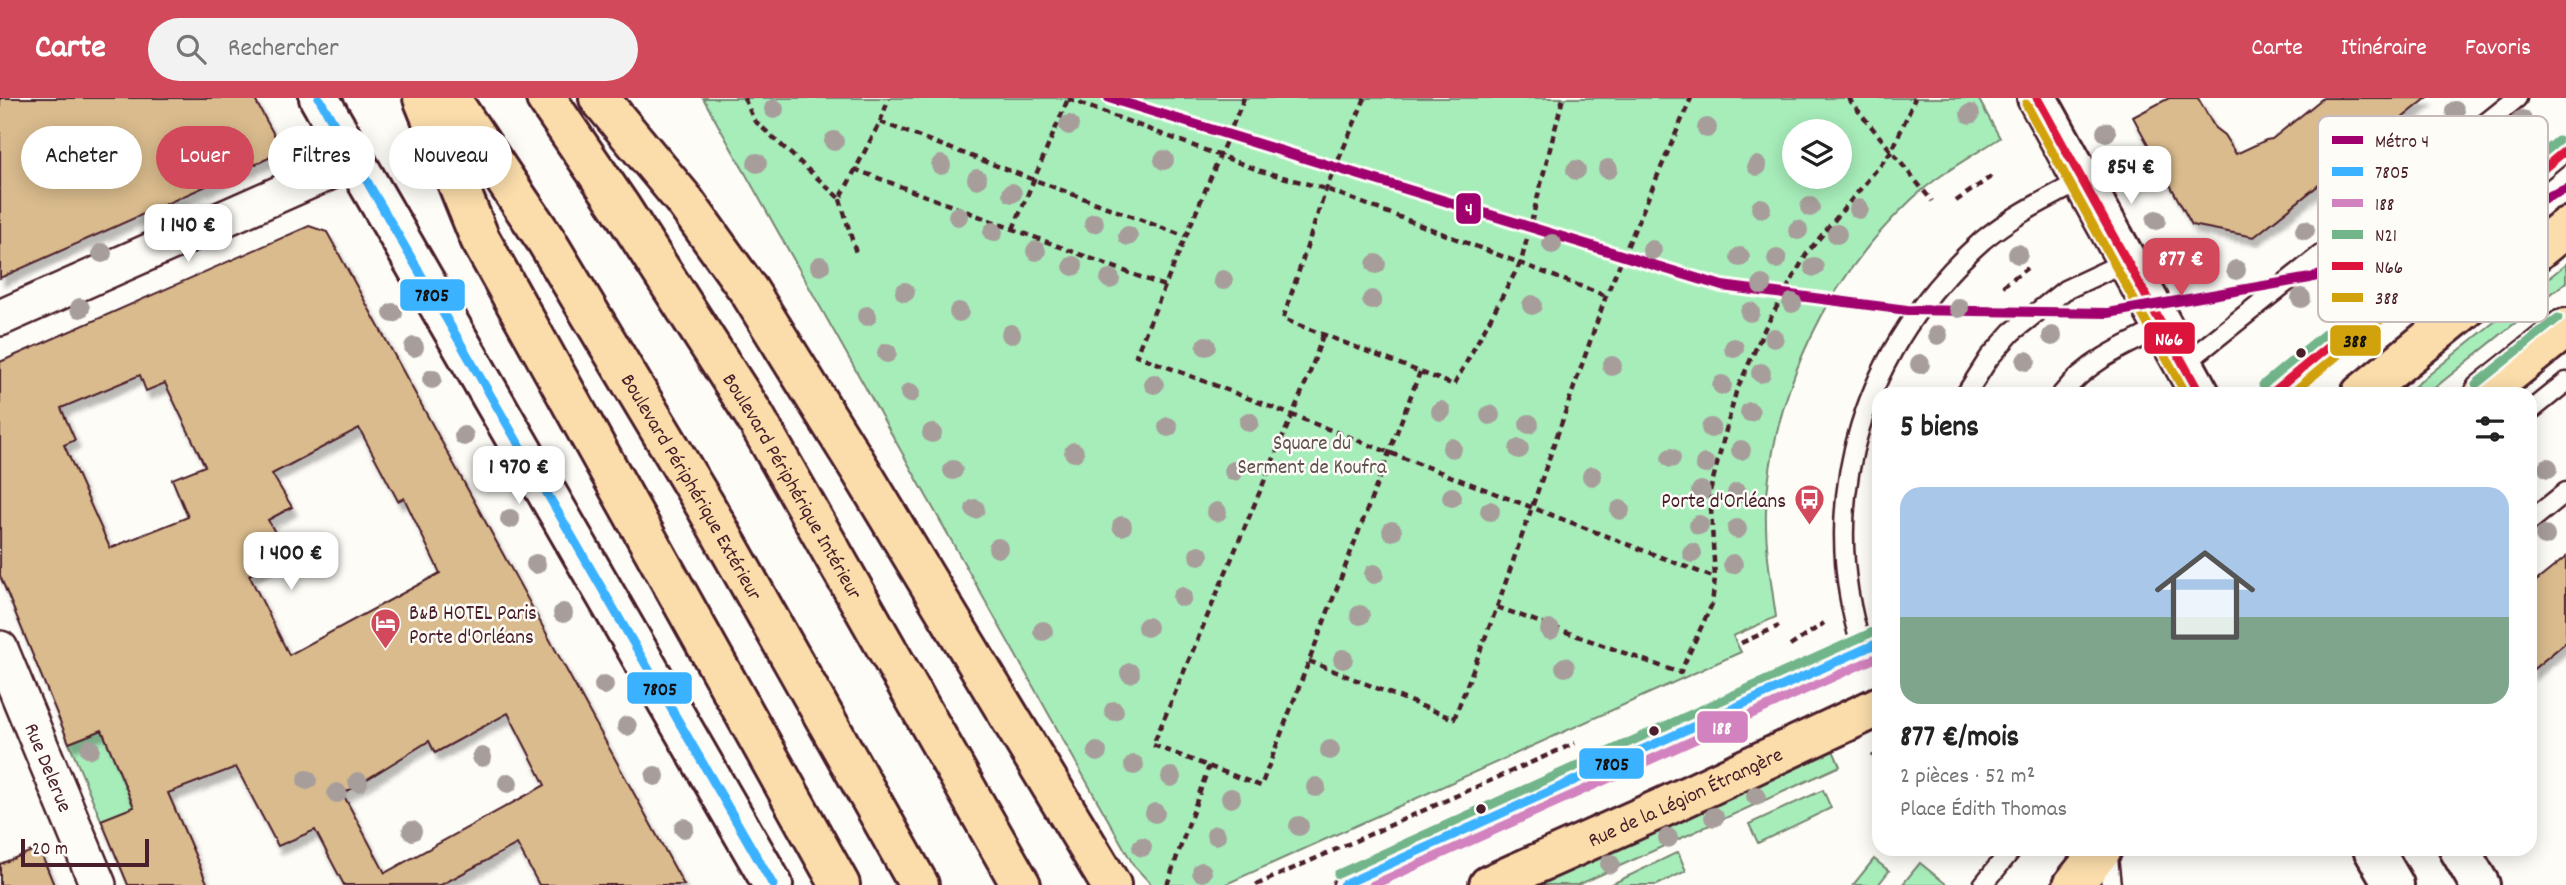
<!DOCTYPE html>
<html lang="fr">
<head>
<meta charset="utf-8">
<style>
  body { margin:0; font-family:Dekko,sans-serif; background:#f2f2f2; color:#222; height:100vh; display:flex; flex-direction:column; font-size:26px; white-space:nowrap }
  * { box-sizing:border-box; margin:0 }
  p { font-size:23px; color:#767676 }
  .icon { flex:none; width:38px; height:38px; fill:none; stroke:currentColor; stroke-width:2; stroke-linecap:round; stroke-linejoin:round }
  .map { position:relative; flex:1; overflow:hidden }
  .panel { position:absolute; left:1872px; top:289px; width:665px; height:469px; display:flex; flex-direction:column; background:#fff; border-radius:21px; box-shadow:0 4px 18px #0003 }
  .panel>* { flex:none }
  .hud { position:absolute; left:21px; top:28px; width:665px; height:63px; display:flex; gap:14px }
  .fabs { position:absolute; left:1782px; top:21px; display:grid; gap:14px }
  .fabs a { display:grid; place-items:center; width:70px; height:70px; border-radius:50%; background:#fff; box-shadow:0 4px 18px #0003; font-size:35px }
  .scale { position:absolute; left:21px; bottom:18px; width:128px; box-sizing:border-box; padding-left:7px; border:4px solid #4a1f2b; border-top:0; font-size:19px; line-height:24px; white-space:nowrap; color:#4a1f2b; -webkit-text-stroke:5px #fdfcf7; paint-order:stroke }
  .price { position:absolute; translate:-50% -60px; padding:0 16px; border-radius:14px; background:#fff; color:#222; font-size:23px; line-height:46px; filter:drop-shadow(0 2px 4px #0008) }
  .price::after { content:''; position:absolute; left:50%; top:42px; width:21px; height:16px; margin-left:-10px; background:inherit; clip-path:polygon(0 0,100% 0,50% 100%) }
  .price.active { background:#d1495b; color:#fff }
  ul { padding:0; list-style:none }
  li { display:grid; align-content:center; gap:14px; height:371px; padding:0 28px }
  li+li { border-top:2px solid #e0e0e0 }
  li span { display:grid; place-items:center; height:217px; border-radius:21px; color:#555 }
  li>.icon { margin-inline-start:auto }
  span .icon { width:126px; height:126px; fill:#fffc; stroke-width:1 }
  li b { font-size:30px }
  h2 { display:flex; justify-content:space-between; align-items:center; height:84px; padding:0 28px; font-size:30px }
  .chip { padding:0 24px; border-radius:32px; background:#fff; box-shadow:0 4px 18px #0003; font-size:24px; line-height:63px }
  .chip.active { background:#d1495b; color:#fff }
  header { display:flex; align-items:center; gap:42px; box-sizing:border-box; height:98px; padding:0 35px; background:#d1495b; color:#fff }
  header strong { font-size:33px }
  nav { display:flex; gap:38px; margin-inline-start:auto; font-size:24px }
  .search { width:490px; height:63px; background:#f2f2f2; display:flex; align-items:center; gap:18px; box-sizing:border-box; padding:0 24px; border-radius:38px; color:#767676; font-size:26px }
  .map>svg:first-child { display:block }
</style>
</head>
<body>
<header>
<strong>Carte</strong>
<div class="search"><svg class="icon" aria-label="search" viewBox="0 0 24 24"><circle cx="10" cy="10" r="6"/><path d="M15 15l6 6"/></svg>Rechercher</div>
<nav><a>Carte</a><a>Itinéraire</a><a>Favoris</a></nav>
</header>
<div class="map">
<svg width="2566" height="787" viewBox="0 0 2566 787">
  <defs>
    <filter id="shadow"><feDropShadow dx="4.5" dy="8" stdDeviation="2" flood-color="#0004"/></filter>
  </defs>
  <rect width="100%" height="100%" fill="#fdfcf7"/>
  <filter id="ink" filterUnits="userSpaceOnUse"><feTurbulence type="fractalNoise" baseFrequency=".0143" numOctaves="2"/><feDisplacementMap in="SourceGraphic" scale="14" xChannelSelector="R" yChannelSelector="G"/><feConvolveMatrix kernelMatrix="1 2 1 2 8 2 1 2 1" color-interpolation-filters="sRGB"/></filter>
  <g filter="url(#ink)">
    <g fill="#a7edba" stroke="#788672" stroke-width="2" fill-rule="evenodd">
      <path d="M703,0H1978L2000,40C1970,59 1938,77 1912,101C1826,182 1772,294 1766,413C1765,448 1771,484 1776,519L1733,538L1741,554L1224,787H1152L1134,768ZM1794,33H1839V79H1794Z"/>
      <path d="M2566,166V184L2427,296H2405Z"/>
      <path d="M102,632L134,709L101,722L69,645Z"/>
      <path d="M1832,650L1840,668L1578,787H1533Z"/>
      <path d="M1823,692L1831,710L1758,745L1749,726Z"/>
      <path d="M1678,754L1686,773L1657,787H1610Z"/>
      <path d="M1874,761L1889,773L1878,787H1853Z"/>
      <path d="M1920,765L1946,786L1945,787H1902Z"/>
    </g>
    <g fill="#d9bb8d" stroke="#4a1f2b" stroke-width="2" fill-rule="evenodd" filter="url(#shadow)">
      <path d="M0,0H254L277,42L269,60L0,180Z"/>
      <path d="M2169,0H2198L2215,30L2224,37L2236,56L2266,42L2272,41L2323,0H2427L2254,139L2192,127L2133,19Z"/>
      <path d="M309,128L327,134L684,787H539L517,746L441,787H344L315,732L278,748L236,669L168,695L208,787H128L101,722L134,709L102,632L69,645L0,478V264ZM140,277L146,293L165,285L205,368L172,381L188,419L110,450L64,347L75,342L61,310ZM359,330L398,403L404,400L440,475L289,557L249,477L287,456L268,422L292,409L272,376ZM508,615L545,687L385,775L343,696L429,643L435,655Z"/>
      <path d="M2566,459V544L2530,574V488Z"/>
      <path d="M39,750L54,787H0V766Z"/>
    </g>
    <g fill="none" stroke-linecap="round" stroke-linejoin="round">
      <defs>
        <g id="lane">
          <path d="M2184,266L2517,0"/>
          <path d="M1966,296L1989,260L2012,234L2065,192L2127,163"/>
          <path d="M2062,296C2088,263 2126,247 2163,229"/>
          <path d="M2271,296L2566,52"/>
          <path d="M2530,313L2566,284"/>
          <path d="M2530,423L2566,394"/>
          <path d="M1862,550C1814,399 1865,246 1983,142C2013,117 2049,100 2083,82"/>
          <path d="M2107,751L2111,787"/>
          <path d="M1343,787L1880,544"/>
          <path d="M1983,787L2012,751"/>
        </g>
        <g id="street">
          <path d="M0,220L354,63"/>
          <path id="s1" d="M0,551L98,787"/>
        </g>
        <g id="secondary">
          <path d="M319,0L773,787"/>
          <path d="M2037,0L2200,296"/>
          <path d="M2373,751L2394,787"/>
          <path d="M2459,751L2480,787"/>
        </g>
        <g id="primary">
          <path d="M2361,296L2566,129"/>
          <path d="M2484,296L2566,230"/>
          <path id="s2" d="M1489,787L1664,709L1880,608"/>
          <path d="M2073,787L2102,751"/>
        </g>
        <g id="highway">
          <path d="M423,0L480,141L840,787"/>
          <path id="s3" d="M450,0L547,144L706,409L919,787"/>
          <path id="s4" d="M546,0L621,110L754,317L1021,787"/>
          <path d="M599,0L683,101L749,193L861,373L1111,787"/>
        </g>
      </defs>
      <use href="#lane" stroke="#4a1f2b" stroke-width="23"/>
      <use href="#street" stroke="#4a1f2b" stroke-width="40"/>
      <use href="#secondary" stroke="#4a1f2b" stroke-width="44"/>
      <use href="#primary" stroke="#4a1f2b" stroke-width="44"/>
      <use href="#highway" stroke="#4a1f2b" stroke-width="44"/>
      <g stroke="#4a1f2b" stroke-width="4.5" stroke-dasharray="7 5" stroke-linecap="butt">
        <path d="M744,0L754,22L840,101L880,24L889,0"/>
        <path d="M1244,0L1136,257L1715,480"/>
        <path d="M1365,0L1326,91L1283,221L1454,287L1521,164L1563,0"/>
        <path d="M1848,0L1932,103"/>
        <path d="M1068,1L1261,73L1326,91L1606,198"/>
        <path d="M880,24L1184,138"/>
        <path d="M854,71L1164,188"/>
        <path d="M840,101L856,155"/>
        <path d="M1956,103L1992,78"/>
        <path d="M1013,131L1068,1"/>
        <path d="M2003,188L2027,170"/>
        <path d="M1323,237L1309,277L1153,647L1261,688L1420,274"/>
        <path d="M1497,509L1680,575L1712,506L1715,480L1710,393L1736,294L1765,230L1807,155L1892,53L1915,0"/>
        <path d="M1741,545L1779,528"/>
        <path d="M1790,548L1824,525"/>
        <path d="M1309,563L1454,621L1497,509L1606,198L1691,0"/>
        <path d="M1873,656L1880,669"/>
        <path d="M1167,787L1209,668"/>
        <path d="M1256,787L1575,645"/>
      </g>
      <use href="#lane" stroke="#fdfcf7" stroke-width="18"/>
      <use href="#street" stroke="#fdfcf7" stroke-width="35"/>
      <use href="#secondary" stroke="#fdfcf7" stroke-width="38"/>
      <use href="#primary" stroke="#fbddab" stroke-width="38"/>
      <use href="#highway" stroke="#fbddab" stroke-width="38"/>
      <defs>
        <g id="bus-1">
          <path d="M319,0L773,787"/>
          <path d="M1343,787L1880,544"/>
        </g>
        <path id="bus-2" d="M1373,787L1880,558"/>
        <g id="bus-3">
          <path d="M2476,286L2558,220"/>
          <path d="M2263,287L2558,43"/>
          <path d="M1338,776L1875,533"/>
        </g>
        <g id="bus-4">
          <path d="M2037,0L2200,296"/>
          <path d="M2271,296L2566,52"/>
        </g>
        <g id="bus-5">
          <path d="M2026,6L2186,296"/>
          <path d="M2291,296L2500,122"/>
        </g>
      </defs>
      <use href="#bus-1" stroke="#fdfcf7" stroke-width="14"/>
      <use href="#bus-2" stroke="#fdfcf7" stroke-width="14"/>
      <use href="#bus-3" stroke="#fdfcf7" stroke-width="14"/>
      <use href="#bus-4" stroke="#fdfcf7" stroke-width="14"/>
      <use href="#bus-5" stroke="#fdfcf7" stroke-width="14"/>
      <use href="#bus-1" stroke="#3bb2ff" stroke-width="9"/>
      <use href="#bus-2" stroke="#d282be" stroke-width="9"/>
      <use href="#bus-3" stroke="#72b58a" stroke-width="9"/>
      <use href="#bus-4" stroke="#dc143c" stroke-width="9"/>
      <use href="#bus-5" stroke="#d2a20c" stroke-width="9"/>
      <defs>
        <path id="metro-1" d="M1109,0L1722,188L1907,212L2108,215L2310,180L2450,140L2566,91"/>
      </defs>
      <use href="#metro-1" stroke="#fdfcf7" stroke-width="16"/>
      <use href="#metro-1" stroke="#a0006e" stroke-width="10"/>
    </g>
    <g fill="#a79e9b">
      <circle cx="774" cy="11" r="10"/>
      <circle cx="2455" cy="13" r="10"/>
      <circle cx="1970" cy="16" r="10"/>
      <circle cx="2522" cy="22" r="10"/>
      <circle cx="1069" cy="27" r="10"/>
      <circle cx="1707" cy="30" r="10"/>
      <circle cx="2106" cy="34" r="10"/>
      <circle cx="834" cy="43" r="10"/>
      <circle cx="1164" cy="62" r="10"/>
      <circle cx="757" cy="65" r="10"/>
      <circle cx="941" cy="67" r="10"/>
      <circle cx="1757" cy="68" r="10"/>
      <circle cx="1608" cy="71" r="10"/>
      <circle cx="1576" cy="72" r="10"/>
      <circle cx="2132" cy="78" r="10"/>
      <circle cx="977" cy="81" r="10"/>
      <circle cx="1012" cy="95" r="10"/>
      <circle cx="1810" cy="109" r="10"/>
      <circle cx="1761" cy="110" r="10"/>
      <circle cx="1859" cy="111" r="10"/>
      <circle cx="958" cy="118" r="10"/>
      <circle cx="2156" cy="122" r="10"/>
      <circle cx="1094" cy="125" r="10"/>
      <circle cx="1798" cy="132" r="10"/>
      <circle cx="2305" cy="132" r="10"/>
      <circle cx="993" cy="134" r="10"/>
      <circle cx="1837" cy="136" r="10"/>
      <circle cx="1128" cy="138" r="10"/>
      <circle cx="1552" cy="146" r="10"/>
      <circle cx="1652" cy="152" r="10"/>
      <circle cx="1036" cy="153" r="10"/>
      <circle cx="102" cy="155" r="10"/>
      <circle cx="2018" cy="156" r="10"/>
      <circle cx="1740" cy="159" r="10"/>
      <circle cx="1777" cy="161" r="10"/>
      <circle cx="2193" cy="163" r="10"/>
      <circle cx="1376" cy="166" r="10"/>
      <circle cx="820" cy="168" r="10"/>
      <circle cx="1073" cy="168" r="10"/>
      <circle cx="1814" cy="169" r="10"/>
      <circle cx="2236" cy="172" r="10"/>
      <circle cx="1110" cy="181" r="10"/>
      <circle cx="1223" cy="182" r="10"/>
      <circle cx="1762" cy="187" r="10"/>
      <circle cx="905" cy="194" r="10"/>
      <circle cx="2301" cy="200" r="10"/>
      <circle cx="1372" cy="202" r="10"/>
      <circle cx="1792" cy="205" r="10"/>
      <circle cx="1532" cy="207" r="10"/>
      <circle cx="80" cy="210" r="10"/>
      <circle cx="1959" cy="210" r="10"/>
      <circle cx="959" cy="214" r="10"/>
      <circle cx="1750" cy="214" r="10"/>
      <circle cx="393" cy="215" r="10"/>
      <circle cx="867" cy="218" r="10"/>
      <circle cx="1011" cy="236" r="10"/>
      <circle cx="1938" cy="237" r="10"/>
      <circle cx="2052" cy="238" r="10"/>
      <circle cx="1774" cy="240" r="10"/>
      <circle cx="1206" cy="248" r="10"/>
      <circle cx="414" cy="249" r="10"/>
      <circle cx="1734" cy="250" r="10"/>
      <circle cx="887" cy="255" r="10"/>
      <circle cx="2026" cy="263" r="10"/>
      <circle cx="1920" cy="266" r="10"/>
      <circle cx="1612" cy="268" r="10"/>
      <circle cx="1761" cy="275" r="10"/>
      <circle cx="432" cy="281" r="10"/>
      <circle cx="1154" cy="286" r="10"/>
      <circle cx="1722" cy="287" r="10"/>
      <circle cx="910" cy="295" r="10"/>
      <circle cx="1441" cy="313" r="10"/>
      <circle cx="1750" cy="314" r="10"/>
      <circle cx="1490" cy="317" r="10"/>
      <circle cx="1249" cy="324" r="10"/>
      <circle cx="1529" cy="326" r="10"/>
      <circle cx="1168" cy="329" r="10"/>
      <circle cx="1711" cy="330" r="10"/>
      <circle cx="932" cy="335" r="10"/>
      <circle cx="464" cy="338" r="10"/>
      <circle cx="1452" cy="350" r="10"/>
      <circle cx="1519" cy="351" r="10"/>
      <circle cx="1741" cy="352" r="10"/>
      <circle cx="1074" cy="354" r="10"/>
      <circle cx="1671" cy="360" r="10"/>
      <circle cx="1705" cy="366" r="10"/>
      <circle cx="2548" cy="370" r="10"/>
      <circle cx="953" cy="372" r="10"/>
      <circle cx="1234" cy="373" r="10"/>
      <circle cx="1592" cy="378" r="10"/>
      <circle cx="486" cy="379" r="10"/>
      <circle cx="1701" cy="393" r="10"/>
      <circle cx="1737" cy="395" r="10"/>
      <circle cx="1452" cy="399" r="10"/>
      <circle cx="975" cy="411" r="10"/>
      <circle cx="1620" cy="412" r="10"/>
      <circle cx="1490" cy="413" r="10"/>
      <circle cx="1217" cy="414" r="10"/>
      <circle cx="510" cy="421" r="10"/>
      <circle cx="1699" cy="427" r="10"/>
      <circle cx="1122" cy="428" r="10"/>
      <circle cx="1737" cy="431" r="10"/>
      <circle cx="1392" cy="433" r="10"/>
      <circle cx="2545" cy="438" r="10"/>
      <circle cx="998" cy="450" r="10"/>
      <circle cx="1692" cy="455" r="10"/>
      <circle cx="1199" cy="457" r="10"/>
      <circle cx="536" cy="466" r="10"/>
      <circle cx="1733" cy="466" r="10"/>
      <circle cx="1374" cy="476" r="10"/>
      <circle cx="1182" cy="499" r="10"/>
      <circle cx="563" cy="515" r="10"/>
      <circle cx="1360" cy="517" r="10"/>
      <circle cx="1147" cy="529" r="10"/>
      <circle cx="1550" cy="532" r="10"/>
      <circle cx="1043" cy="533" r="10"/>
      <circle cx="1343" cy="561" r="10"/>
      <circle cx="1565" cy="569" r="10"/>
      <circle cx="1130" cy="575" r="10"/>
      <circle cx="604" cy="587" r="10"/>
      <circle cx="1114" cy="613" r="10"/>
      <circle cx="627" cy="628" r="10"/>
      <circle cx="90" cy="651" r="10"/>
      <circle cx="1330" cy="652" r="10"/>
      <circle cx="1097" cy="654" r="10"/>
      <circle cx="482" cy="659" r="10"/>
      <circle cx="1134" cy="667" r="10"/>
      <circle cx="655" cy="678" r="10"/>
      <circle cx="1171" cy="679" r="10"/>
      <circle cx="307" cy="682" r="10"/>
      <circle cx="358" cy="684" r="10"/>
      <circle cx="508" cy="685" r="10"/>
      <circle cx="1316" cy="689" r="10"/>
      <circle cx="337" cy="695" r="10"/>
      <circle cx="1756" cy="698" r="10"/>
      <circle cx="1231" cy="700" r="10"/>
      <circle cx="1155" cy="715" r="10"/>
      <circle cx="1714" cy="719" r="10"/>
      <circle cx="1299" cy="728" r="10"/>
      <circle cx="684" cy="730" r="10"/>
      <circle cx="412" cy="733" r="10"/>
      <circle cx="1216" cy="737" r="10"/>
      <circle cx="1668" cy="740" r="10"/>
      <circle cx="1142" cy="749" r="10"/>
      <circle cx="1610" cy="766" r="10"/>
      <circle cx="1202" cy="774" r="10"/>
    </g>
  </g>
  <defs>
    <symbol id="bus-pin" viewBox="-11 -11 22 30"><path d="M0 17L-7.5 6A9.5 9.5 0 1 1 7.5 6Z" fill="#d1495b" stroke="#fdfcf7"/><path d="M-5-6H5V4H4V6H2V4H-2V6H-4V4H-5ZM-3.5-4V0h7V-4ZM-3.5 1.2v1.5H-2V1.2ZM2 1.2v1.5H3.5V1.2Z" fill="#fff"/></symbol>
    <symbol id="hotel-pin" viewBox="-11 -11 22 30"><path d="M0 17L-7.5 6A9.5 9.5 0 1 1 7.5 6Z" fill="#d1495b" stroke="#fdfcf7"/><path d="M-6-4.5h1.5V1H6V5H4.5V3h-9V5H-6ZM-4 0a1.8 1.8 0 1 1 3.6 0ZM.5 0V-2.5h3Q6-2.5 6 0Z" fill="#fff"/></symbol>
  </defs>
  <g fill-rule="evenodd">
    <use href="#bus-pin" x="1792" y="384" width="35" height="47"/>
    <use href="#hotel-pin" x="368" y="508" width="35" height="47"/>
  </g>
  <g fill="#4a1f2b" stroke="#fdfcf7" stroke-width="2.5">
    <circle cx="2301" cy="255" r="6"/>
    <circle cx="1654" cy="633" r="6"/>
    <circle cx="1481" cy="711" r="6"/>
  </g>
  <g text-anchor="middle" stroke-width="5" stroke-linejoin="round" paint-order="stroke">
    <g font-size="21" fill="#61524f" stroke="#fdfcf7">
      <text x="1312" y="351">Square du<tspan x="1312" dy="24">Serment de Koufra</tspan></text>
    </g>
    <g font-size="21" fill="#4a1f2b" stroke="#fdfcf7">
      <text dy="7" stroke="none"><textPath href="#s4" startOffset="460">Boulevard Périphérique Intérieur</textPath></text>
      <text dy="7" stroke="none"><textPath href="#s3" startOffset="458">Boulevard Périphérique Extérieur</textPath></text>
      <text dy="7" stroke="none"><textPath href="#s1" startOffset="128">Rue Delerue</textPath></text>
      <text dy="7" stroke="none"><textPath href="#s2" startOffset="215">Rue de la Légion Étrangère</textPath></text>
    </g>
    <g font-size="21" fill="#4a1f2b" stroke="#fdfcf7" text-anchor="end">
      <text x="1786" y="409">Porte d'Orléans</text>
      <text x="409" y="521" text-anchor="start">B&amp;B HOTEL Paris<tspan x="409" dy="24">Porte d'Orléans</tspan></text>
    </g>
  </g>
  <rect x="2318" y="18" width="230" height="206" rx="10" fill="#fdfcf7" stroke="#c7baba" stroke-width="2"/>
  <rect x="2332" y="38" width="31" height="8" fill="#a0006e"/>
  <rect x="2332" y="69" width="31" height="9" fill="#3bb2ff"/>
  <rect x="2332" y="101" width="31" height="8" fill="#d282be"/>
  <rect x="2332" y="132" width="31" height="9" fill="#72b58a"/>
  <rect x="2332" y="164" width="31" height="8" fill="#dc143c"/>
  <rect x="2332" y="195" width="31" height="9" fill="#d2a20c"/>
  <g font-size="19" fill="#4a1f2b">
    <text x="2375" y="49">Métro 4</text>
    <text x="2375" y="80">7805</text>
    <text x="2375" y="112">188</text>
    <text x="2375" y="143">N21</text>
    <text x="2375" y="175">N66</text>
    <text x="2375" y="206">388</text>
  </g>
  <g stroke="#fdfcf7" stroke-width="2.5">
    <rect x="1455" y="94" width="27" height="33" rx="7" fill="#a0006e"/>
    <rect x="399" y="180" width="67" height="34" rx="7" fill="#3bb2ff"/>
    <rect x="2143" y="223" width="53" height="34" rx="7" fill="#dc143c"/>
    <rect x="2329" y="226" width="53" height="33" rx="7" fill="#d2a20c"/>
    <rect x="626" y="573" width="67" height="34" rx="7" fill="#3bb2ff"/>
    <rect x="1696" y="612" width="53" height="34" rx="7" fill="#d282be"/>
    <rect x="1578" y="649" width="67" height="33" rx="7" fill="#3bb2ff"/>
  </g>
  <g font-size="19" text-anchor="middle" font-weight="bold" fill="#fff">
    <text x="1469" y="117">4</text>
    <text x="2169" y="247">N66</text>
    <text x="1722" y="636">188</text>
  </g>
  <g font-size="19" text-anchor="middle" font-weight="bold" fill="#111">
    <text x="432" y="203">7805</text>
    <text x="2355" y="249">388</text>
    <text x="660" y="597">7805</text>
    <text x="1612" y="672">7805</text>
  </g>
</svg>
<div class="fabs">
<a><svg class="icon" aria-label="layers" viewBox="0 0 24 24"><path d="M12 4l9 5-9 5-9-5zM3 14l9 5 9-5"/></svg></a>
</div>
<div class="scale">20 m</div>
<b class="price" style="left:2131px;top:108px">854 €</b>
<b class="price" style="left:188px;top:166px">1 140 €</b>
<b class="price active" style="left:2181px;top:200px">877 €</b>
<b class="price" style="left:519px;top:408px">1 970 €</b>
<b class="price" style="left:291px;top:494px">1 400 €</b>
<div class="hud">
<a class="chip">Acheter</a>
<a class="chip active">Louer</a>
<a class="chip">Filtres</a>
<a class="chip">Nouveau</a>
</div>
<section class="panel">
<h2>5 biens<svg class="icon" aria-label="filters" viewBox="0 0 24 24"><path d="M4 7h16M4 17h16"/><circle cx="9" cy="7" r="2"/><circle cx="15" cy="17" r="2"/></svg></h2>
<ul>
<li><span style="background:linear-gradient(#a9c7e8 60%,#7fa58c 0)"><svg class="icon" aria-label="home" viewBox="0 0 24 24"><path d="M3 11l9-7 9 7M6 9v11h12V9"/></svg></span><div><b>877 €/mois</b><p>2 pièces · 52 m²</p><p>Place Édith Thomas</p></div></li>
</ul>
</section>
</div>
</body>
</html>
